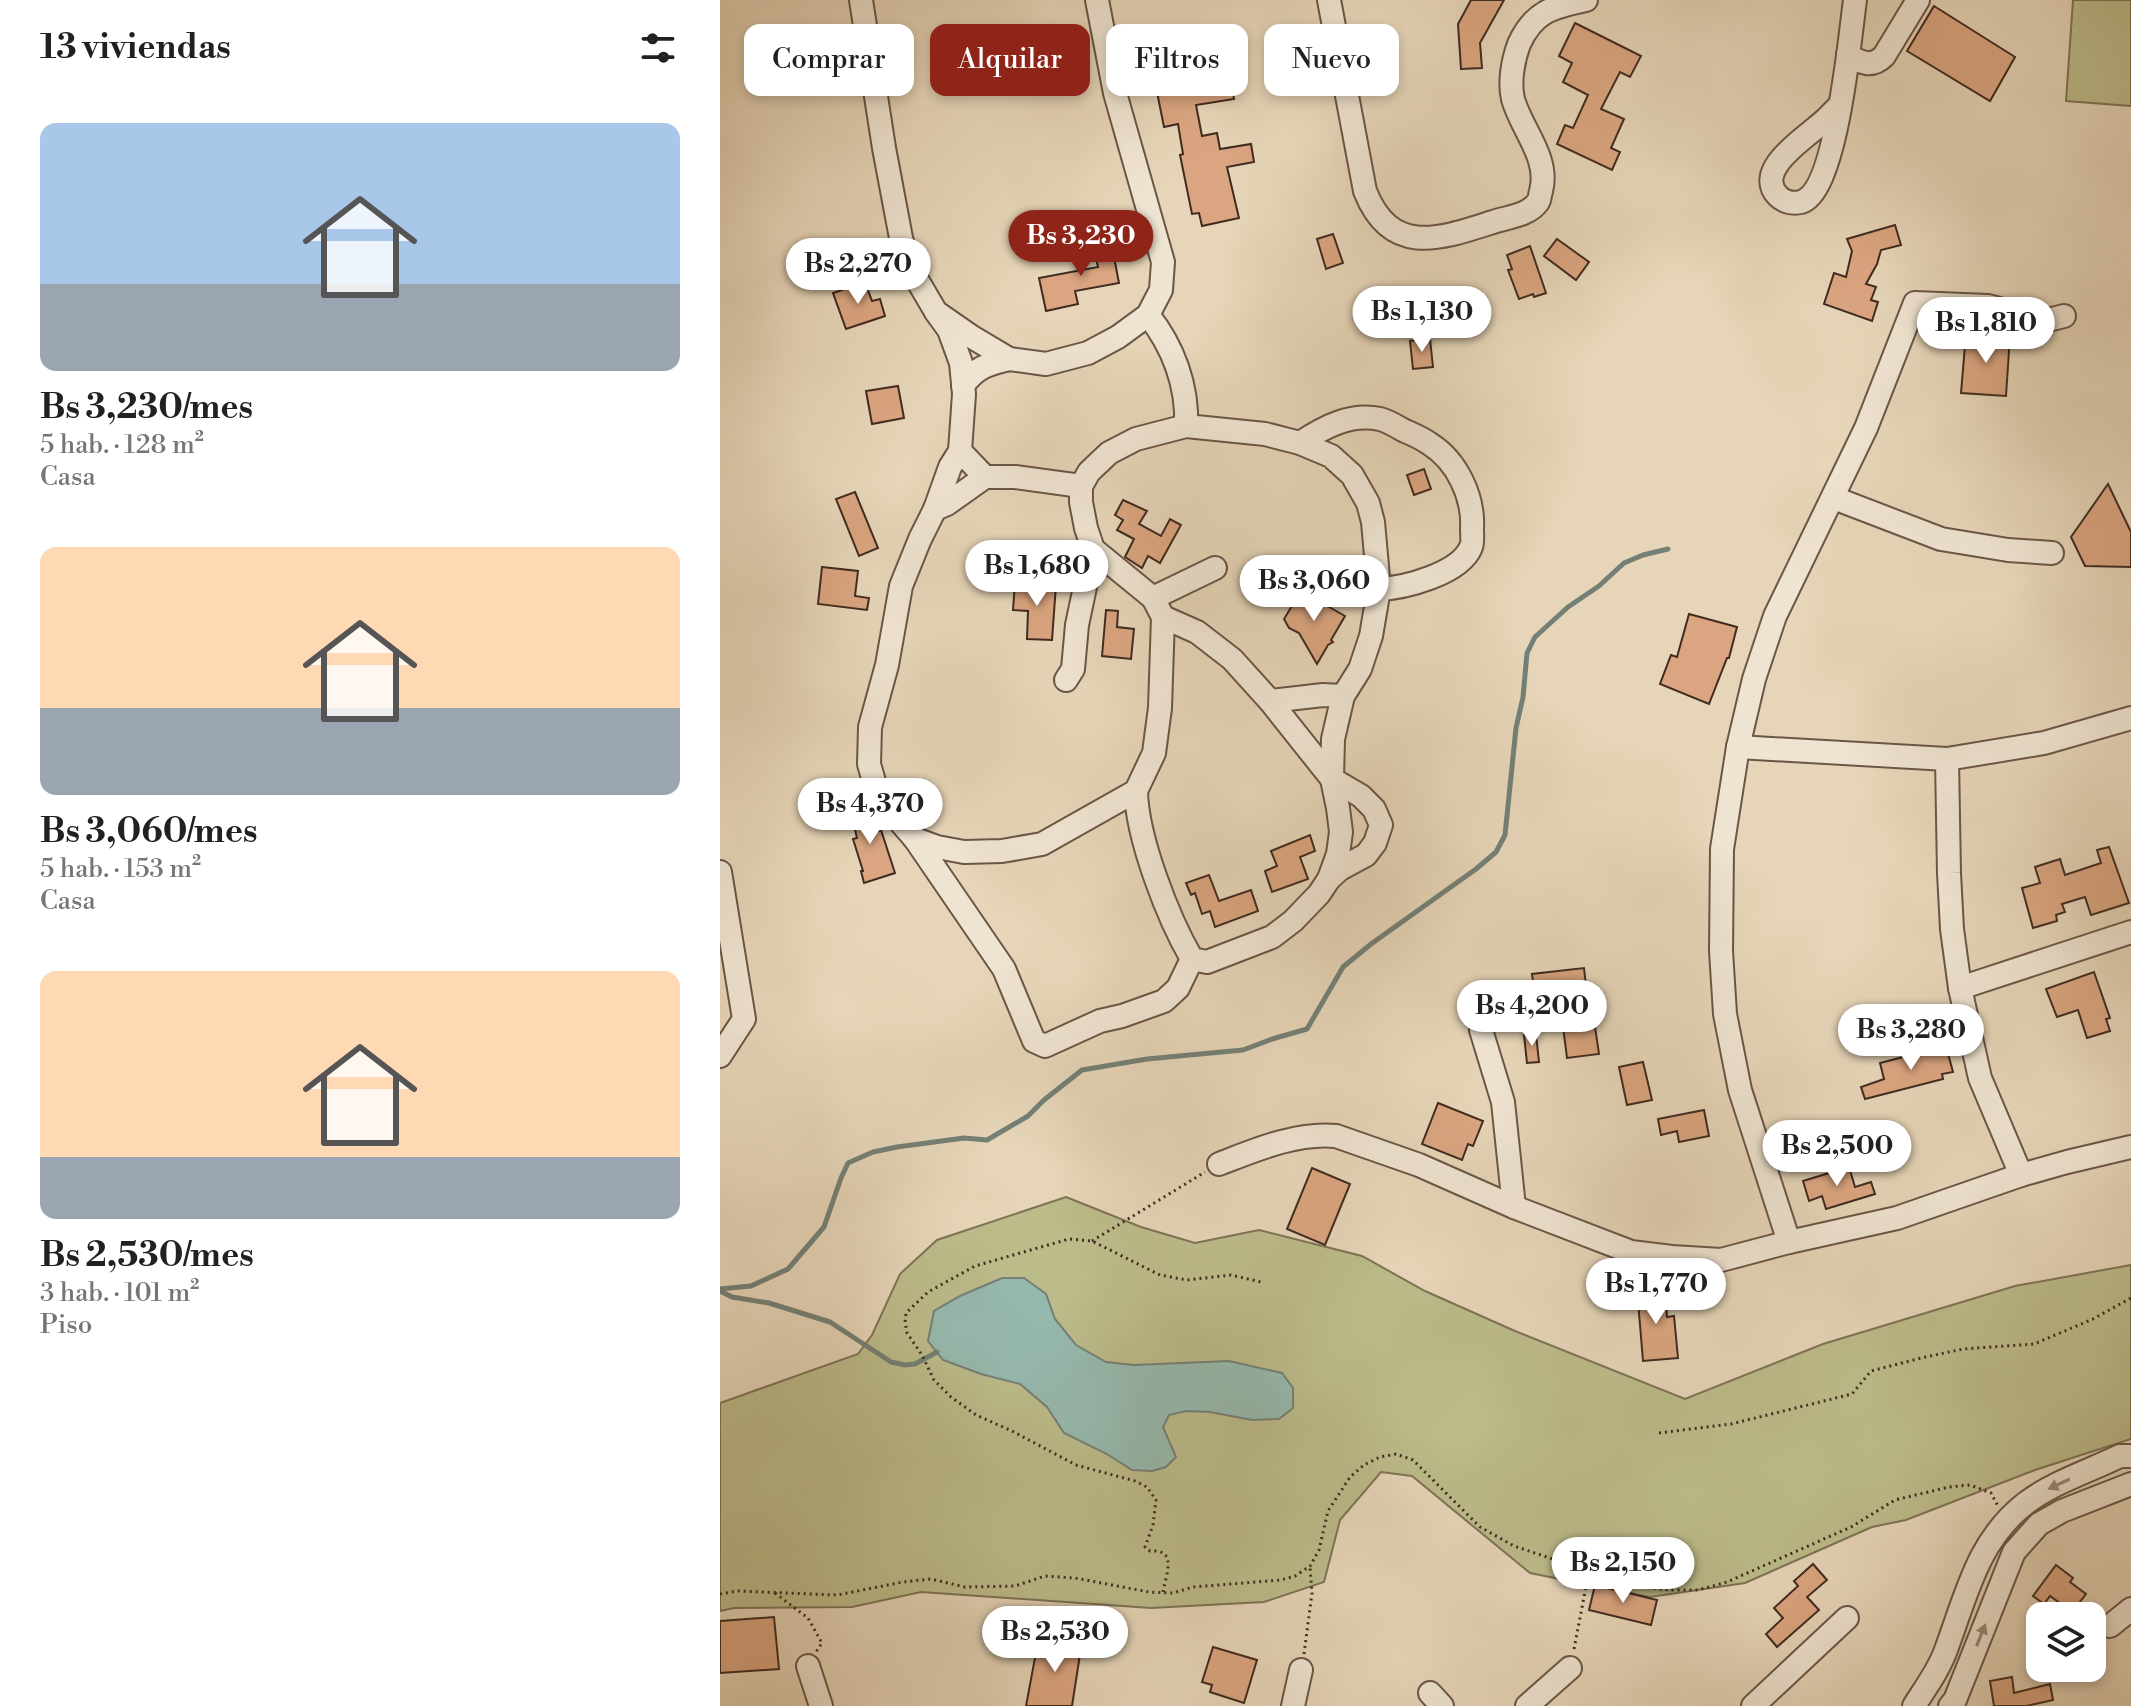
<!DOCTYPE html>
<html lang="es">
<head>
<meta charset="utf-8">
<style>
  body { margin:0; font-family:"Libre Bodoni",serif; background:#f6f6f6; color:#202124; height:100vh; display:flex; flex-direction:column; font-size:30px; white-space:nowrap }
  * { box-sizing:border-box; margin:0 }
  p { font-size:26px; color:#757577 }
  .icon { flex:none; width:44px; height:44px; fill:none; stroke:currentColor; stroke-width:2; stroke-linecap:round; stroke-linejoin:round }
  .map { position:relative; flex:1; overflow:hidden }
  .details { display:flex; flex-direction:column; background:#fff; width:720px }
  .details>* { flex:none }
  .guide { position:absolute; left:24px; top:24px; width:760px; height:72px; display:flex; gap:16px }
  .fabs { position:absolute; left:1306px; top:1602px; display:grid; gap:16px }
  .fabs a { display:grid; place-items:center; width:80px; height:80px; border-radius:16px; background:#fff; box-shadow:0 4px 12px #0003; font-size:40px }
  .price { position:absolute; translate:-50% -68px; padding:0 18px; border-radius:28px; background:#fff; color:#222; font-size:26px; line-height:52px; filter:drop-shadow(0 2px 4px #0008) }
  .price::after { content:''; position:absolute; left:50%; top:48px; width:24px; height:18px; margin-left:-12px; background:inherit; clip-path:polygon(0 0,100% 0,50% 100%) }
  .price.selected { background:#8f2418; color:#fff }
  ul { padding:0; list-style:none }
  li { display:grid; align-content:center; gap:16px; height:424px; padding:0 40px }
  li span { display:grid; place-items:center; height:248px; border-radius:16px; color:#555 }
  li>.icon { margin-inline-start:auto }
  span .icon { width:144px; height:144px; fill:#fffc; stroke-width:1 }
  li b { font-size:34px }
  h2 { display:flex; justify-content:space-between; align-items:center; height:96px; padding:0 40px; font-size:34px }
  .pill { padding:0 28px; border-radius:16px; background:#fff; box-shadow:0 4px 12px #0003; font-size:28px; line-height:72px }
  .pill.selected { background:#8f2418; color:#fff }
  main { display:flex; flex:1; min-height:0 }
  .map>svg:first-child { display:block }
</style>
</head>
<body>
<main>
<section class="details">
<h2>13 viviendas<svg class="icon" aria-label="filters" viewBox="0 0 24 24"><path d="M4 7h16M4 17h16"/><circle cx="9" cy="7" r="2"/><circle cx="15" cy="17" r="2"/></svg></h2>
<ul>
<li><span style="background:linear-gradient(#a9c7e8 65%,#9aa5b1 0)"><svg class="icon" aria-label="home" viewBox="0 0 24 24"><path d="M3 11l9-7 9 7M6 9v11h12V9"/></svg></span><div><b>Bs 3,230/mes</b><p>5 hab. · 128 m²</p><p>Casa</p></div></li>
<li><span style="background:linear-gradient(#ffd9b3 65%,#9aa5b1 0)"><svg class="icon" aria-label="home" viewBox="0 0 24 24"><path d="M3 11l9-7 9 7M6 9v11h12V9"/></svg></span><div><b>Bs 3,060/mes</b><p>5 hab. · 153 m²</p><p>Casa</p></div></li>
<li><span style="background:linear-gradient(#ffd9b3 75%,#9aa5b1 0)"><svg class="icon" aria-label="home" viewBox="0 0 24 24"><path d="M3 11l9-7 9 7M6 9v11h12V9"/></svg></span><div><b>Bs 2,530/mes</b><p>3 hab. · 101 m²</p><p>Piso</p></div></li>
</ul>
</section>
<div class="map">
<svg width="1411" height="1706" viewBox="0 0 1411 1706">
  <rect width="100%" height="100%" fill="#e6d5b8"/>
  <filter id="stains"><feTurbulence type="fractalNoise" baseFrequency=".0025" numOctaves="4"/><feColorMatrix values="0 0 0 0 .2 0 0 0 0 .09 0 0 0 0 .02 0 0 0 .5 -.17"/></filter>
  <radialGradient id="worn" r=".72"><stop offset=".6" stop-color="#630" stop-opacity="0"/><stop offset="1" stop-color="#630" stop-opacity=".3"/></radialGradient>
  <g fill="#bcbb8a" stroke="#7e7356" stroke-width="2">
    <path d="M1353,0H1411V106L1346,101Z"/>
    <path d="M346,1197L421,1227L475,1243L539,1230L642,1256L705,1291L795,1331L965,1399L1103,1344L1295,1286L1411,1265V1439L1315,1470L1186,1520L1152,1527L1025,1583L930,1597L810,1573L692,1476L661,1472L620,1520L604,1582L544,1602L431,1608L201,1592L132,1607L14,1608L0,1611V1403L138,1354L152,1335L180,1274L217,1240Z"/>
  </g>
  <path fill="#96b9ae" stroke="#748076" stroke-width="2" d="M282,1278H304L326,1294L335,1319L356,1345L386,1362L414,1365L509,1361L562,1373L573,1388V1408L559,1419L532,1420L490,1412L466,1411L449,1415L443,1427L456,1457L446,1467L432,1471L412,1470L387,1454L344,1433L327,1407L300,1384L261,1374L223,1360L208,1341L214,1311L240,1296Z"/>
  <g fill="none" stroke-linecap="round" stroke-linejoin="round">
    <g stroke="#748076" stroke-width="5">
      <path d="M0,1289L31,1286L68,1269L104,1227L121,1178L128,1163L153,1152L177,1147L244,1138L267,1140L308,1116L324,1100L362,1070L427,1059L523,1050L552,1039L587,1029L623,967L651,944L756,869L776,852L785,835L796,728L803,697L807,653L815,637L848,607L879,586L904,563L923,555L948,549"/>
      <path d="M0,1291L12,1297L49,1303L110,1322L171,1362L185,1365L195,1364L217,1352"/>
    </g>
  </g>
  <g fill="#daa580" stroke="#402b21" stroke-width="2">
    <path d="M751,0H784L760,43L762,68L741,69L738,24Z"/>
    <path d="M1214,6L1295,57L1270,101L1187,51Z"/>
    <path d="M855,23L921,56L910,77L900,72L881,109L904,119L891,148L900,152L892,170L837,144L845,125L853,128L868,95L843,82L852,63L839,56Z"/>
    <path d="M580,29L594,90L573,93L570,79L564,80L554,34Z"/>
    <path d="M474,43L483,90L512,86L514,99L476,105L482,136L497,133L500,149L531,144L534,162L507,167L519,218L482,226L479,213L472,214L460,155L463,154L458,124L444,127L436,87L431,88L428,74L440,72L436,50Z"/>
    <path d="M1175,225L1181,245L1161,250L1157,264L1146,284L1156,287L1151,300L1158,302L1152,321L1104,304L1114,273L1126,277L1132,251L1127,239Z"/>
    <path d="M613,234L623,263L606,269L597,239Z"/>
    <path d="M390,236L399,283L355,291L358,304L326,311L319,278L378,267L372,240Z"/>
    <path d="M837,239L869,262L856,280L824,256Z"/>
    <path d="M810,246L826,293L814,297L813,294L799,299L788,270L792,269L787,255Z"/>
    <path d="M145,282L152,301L160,299L165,316L126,329L113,293Z"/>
    <path d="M1246,333L1290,336L1286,396L1241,393Z"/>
    <path d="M710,339L713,367L693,369L690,341Z"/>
    <path d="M178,386L184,418L152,424L146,391Z"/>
    <path d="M704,469L711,489L694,495L687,475Z"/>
    <path d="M1388,484L1411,532V567L1365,566L1351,537Z"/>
    <path d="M135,492L158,548L139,556L116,499Z"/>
    <path d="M403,500L427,511L419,524L441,536L450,519L461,525L440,563L428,556L422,568L405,557L414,539L397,530L403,520L395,515Z"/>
    <path d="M102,567L138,571L135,596L149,598L147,610L98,604Z"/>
    <path d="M295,582L336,585L332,640L307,639L308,611L293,610Z"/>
    <path d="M581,591L625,616L611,640L613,642L608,645L597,664L579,633L569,628L564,619Z"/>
    <path d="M386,610L398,611L397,627L414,629L411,659L382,656Z"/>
    <path d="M969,614L1017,627L1009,658H1007L989,704L940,684L951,655L957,657Z"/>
    <path d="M144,801L152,833L161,830L175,873L144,883L141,871H143L133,839L137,838L129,804Z"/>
    <path d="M590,835L595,851L580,857L588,879L552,892L545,871L557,866L551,851Z"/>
    <path d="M1389,847L1409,903L1371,915L1365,897L1342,904L1345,912L1336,915L1337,921L1313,928L1302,888L1320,883L1315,867L1340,859L1345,875L1381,863L1377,850Z"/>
    <path d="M489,875L499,901L531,890L538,911L495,927L490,911L482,914L475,893L471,895L466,883Z"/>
    <path d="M864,968L870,1020H874L879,1054L847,1058L841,1011L822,1013L820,998L815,999L812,974Z"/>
    <path d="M1374,972L1390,1018L1386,1019L1390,1031L1367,1038L1358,1010L1337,1017L1326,989Z"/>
    <path d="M816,1034L819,1062L807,1063L804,1035Z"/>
    <path d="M1226,1046L1233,1072L1222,1074L1223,1079L1145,1099L1141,1087L1164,1079L1160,1063Z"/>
    <path d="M923,1062L932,1100L907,1105L899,1067Z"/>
    <path d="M718,1103L763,1121L753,1146L748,1144L742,1160L702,1144Z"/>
    <path d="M984,1110L989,1136L959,1142L957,1131L941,1135L938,1119Z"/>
    <path d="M1129,1167L1135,1187L1151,1182L1155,1194L1106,1209L1102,1196L1089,1201L1083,1181Z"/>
    <path d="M592,1168L630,1184L605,1245L567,1229Z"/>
    <path d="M945,1287L947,1317L954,1316L958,1358L923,1361L917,1289Z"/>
    <path d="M1093,1564L1107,1580L1087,1597L1099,1610L1057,1647L1046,1634L1063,1618L1054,1608L1078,1586L1074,1581Z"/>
    <path d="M1336,1565L1353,1578L1350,1582L1366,1594L1352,1612L1330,1596L1324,1604L1313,1596Z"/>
    <path d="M875,1585L937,1600L931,1625L869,1610Z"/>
    <path d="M54,1617L59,1669L0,1673V1621Z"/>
    <path d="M363,1635L352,1706H306L317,1647Z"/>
    <path d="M493,1647L537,1660L524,1703L490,1692L492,1685L482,1682Z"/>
    <path d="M1292,1677L1294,1693L1330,1684L1333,1700L1306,1706H1274L1270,1681Z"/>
  </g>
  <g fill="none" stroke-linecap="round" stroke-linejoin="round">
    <defs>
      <g id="minor">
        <path d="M141,0L164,148L181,238L189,266L216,312L252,337L289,359L326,364L368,353L398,337L428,315L441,290L443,262L395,93L377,0"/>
        <path d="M609,0L645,191C671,257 720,239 773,222C787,217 808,216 818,202C820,199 820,194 821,191C830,158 801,129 793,99C789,82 793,60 799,44C814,11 833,7 866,0"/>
        <path d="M1128,55C1141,63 1152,68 1164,56L1198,0"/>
        <path d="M1120,105C1113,112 1106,120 1098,126C1081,141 1034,171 1058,196C1064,202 1073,204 1081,202C1117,191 1130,35 1135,0"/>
        <path d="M216,312L229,330L241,363L244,394L240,451L230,467L215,509L200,539L181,586L167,665L150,727L149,764L155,785L164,803L195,839L284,969L314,1041L325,1046L380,1021L402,1016L444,1001L458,988L472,959"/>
        <path d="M428,315C453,346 468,386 466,426"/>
        <path d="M243,385C258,366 267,365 289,359"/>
        <path d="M580,443C604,427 630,413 660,419C668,421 676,426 683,430C692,434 702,438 710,444C737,461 754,497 752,529C752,534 753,543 751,547C740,574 684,588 659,589"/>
        <path d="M240,451L265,477H295L361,486"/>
        <path d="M1114,498L1221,539L1288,550L1332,553"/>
        <path d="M215,509L227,504L265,477"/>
        <path d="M433,598L495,568"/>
        <path d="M443,617L477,632L512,659L550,701L612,779L641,796L654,809L661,825L655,843L646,855L620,869L609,879"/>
        <path d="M346,680L353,669L357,625L373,549"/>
        <path d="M550,701L603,695L623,696"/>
        <path d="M1018,747L1227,759L1324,743L1411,718"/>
        <path d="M1227,759L1229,873L1232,929L1240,988L1260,1078L1301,1175"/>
        <path d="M195,839L217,847L244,852L282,851L322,844L416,791L434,753L440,708L443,617L433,598L373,549L366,528L361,502V486L369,472L389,453L416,439L466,426L545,434L580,443L611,456L632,475L648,503L653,522L659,589L651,636L640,669L623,696L613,739L612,779L618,808L621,832L618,854L609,879L599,894L573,921L552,937L487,962L472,959C448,918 417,838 416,791"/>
        <path d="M0,872L24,1019L0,1056"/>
        <path d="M1240,988L1411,932"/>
        <path d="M761,1030L783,1102L794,1207"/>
        <path d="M499,1164C535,1150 577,1132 616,1136L699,1165L794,1207L911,1252L952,1257L1001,1260L1069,1242L1177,1218L1301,1175L1347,1162L1411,1147"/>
        <path d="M1069,1242L1020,1090L1005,1014L1001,951L1002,849L1018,747L1034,679L1055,616L1146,428L1195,303L1268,306L1324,321L1344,316"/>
        <path d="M1390,1626L1411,1609"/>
        <path d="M88,1666L101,1706"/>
        <path d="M710,1693L722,1706"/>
        <path d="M573,1706L581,1670"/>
        <path d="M807,1706L850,1668"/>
        <path d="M1033,1706L1127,1618"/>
        <path d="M1194,1706C1206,1687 1220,1668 1227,1647C1247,1593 1258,1540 1306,1503C1334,1482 1369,1471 1400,1456H1411"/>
        <path d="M1230,1706L1235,1700L1294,1552L1319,1524L1342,1511L1411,1484"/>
      </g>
    </defs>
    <use href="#minor" stroke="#6a5647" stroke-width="26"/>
    <g stroke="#402b21" stroke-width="3" stroke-dasharray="2 4" stroke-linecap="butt">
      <path d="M372,1241L485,1172"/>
      <path d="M939,1433L1011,1424L1132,1394L1151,1371L1201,1358L1243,1349L1314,1344L1373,1319L1411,1298"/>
      <path d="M443,1592C446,1574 458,1549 430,1551L425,1547L433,1525L436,1500L427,1487L415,1481L356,1465L292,1431L256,1415L231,1397L214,1380L202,1355L187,1333L185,1322L186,1313L208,1292L255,1266L349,1239L372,1241L440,1275L467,1280L511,1275L541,1282"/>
      <path d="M55,1593L88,1618L102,1643L96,1652"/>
      <path d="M0,1594L17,1591L117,1595L183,1582L211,1579L245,1587L295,1586L325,1576L355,1578L429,1592L453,1593L473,1587L561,1580L575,1576L590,1566L599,1550L608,1511L630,1477L644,1465L660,1457L676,1454L693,1460L760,1527L794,1546L913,1586L950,1590H978L1007,1582L1131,1527L1175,1500L1229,1487L1250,1485L1271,1493L1278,1506"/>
      <path d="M854,1649L869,1571"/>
      <path d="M584,1654L592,1593L590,1567"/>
    </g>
    <use href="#minor" stroke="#efe4d1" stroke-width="22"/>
  </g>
  <defs><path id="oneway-solid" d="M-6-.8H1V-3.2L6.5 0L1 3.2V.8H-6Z" transform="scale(2)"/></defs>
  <g fill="#988879">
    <use href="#oneway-solid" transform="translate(1339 1484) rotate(155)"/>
    <use href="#oneway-solid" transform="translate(1261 1635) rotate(-68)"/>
  </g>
  <rect width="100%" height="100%" filter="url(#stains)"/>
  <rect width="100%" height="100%" fill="url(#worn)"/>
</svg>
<div class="fabs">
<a><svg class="icon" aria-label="layers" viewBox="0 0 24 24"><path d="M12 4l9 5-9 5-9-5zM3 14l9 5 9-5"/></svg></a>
</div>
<b class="price selected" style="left:361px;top:278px">Bs 3,230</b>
<b class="price" style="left:138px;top:306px">Bs 2,270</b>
<b class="price" style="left:702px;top:354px">Bs 1,130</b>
<b class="price" style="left:1266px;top:365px">Bs 1,810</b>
<b class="price" style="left:317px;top:608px">Bs 1,680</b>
<b class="price" style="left:594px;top:623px">Bs 3,060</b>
<b class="price" style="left:150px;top:846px">Bs 4,370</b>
<b class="price" style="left:812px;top:1048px">Bs 4,200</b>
<b class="price" style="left:1191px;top:1072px">Bs 3,280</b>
<b class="price" style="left:1117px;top:1188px">Bs 2,500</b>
<b class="price" style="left:936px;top:1326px">Bs 1,770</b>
<b class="price" style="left:903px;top:1605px">Bs 2,150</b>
<b class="price" style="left:335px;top:1674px">Bs 2,530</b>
<div class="guide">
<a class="pill">Comprar</a>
<a class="pill selected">Alquilar</a>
<a class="pill">Filtros</a>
<a class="pill">Nuevo</a>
</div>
</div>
</main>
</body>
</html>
